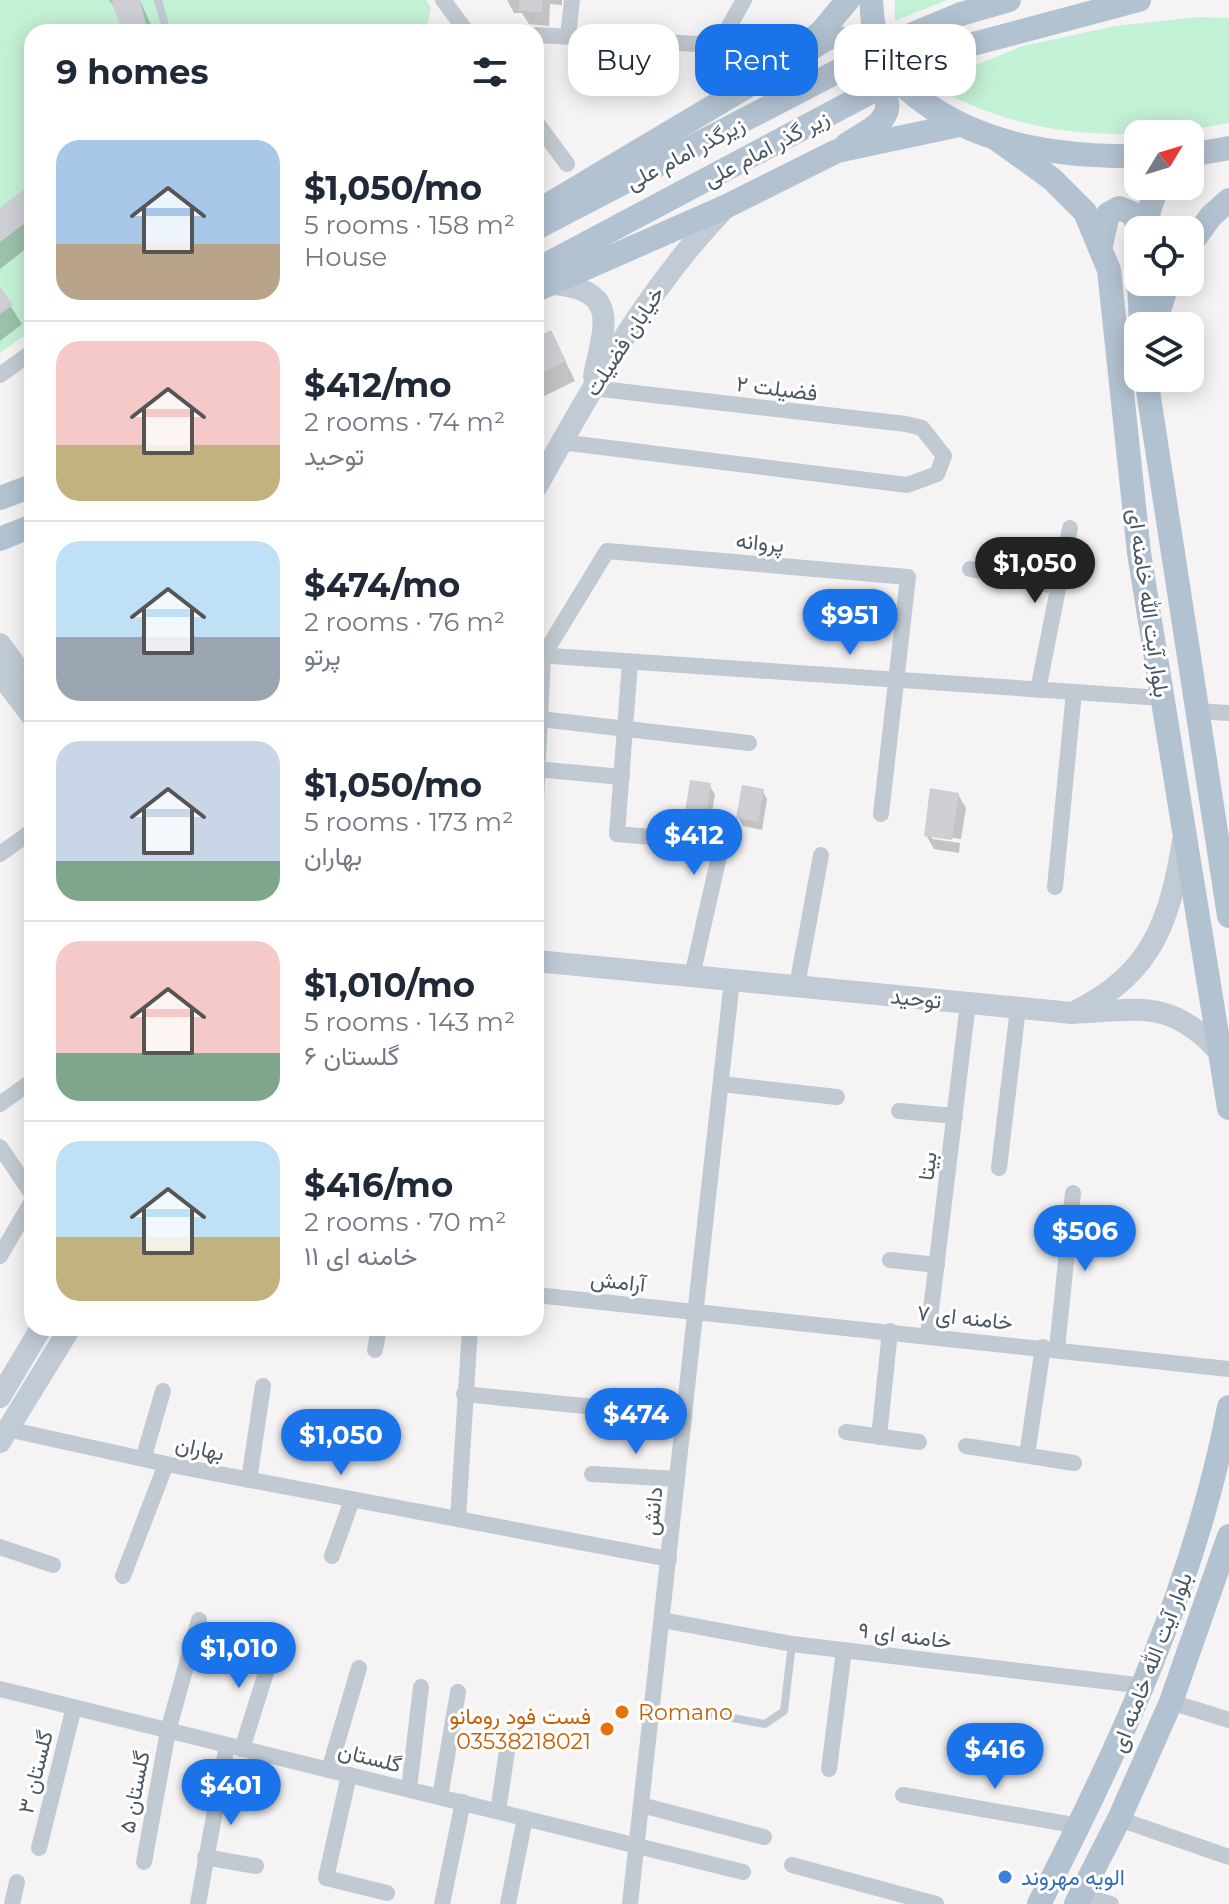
<!DOCTYPE html>
<html lang="en">
<head>
<meta charset="utf-8">
<style>
  body { margin:0; font-family:Montserrat,Vazirmatn,sans-serif; background:#f2f2f3; color:#1f2937; height:100vh; display:flex; flex-direction:column; font-size:30px; white-space:nowrap }
  * { box-sizing:border-box; margin:0 }
  p { font-size:26px; color:#747a83 }
  .icon { flex:none; width:44px; height:44px; fill:none; stroke:currentColor; stroke-width:2; stroke-linecap:round; stroke-linejoin:round }
  .map { position:relative; flex:1; overflow:hidden }
  .panel { position:absolute; left:24px; top:24px; width:520px; height:1312px; display:flex; flex-direction:column; background:#fff; border-radius:24px; box-shadow:0 4px 20px #0003 }
  .panel>* { flex:none }
  .top-card { position:absolute; left:568px; top:24px; width:540px; height:72px; display:flex; gap:16px }
  .needle { width:52px; rotate:52deg }
  .tools { position:absolute; left:1124px; top:120px; display:grid; gap:16px }
  .tools a { display:grid; place-items:center; width:80px; height:80px; border-radius:16px; background:#fff; box-shadow:0 4px 20px #0003; font-size:40px }
  .price { position:absolute; translate:-50% -68px; padding:0 18px; border-radius:28px; background:#1a73e8; color:#fff; font-size:26px; line-height:52px; filter:drop-shadow(0 2px 4px #0008) }
  .price::after { content:''; position:absolute; left:50%; top:48px; width:24px; height:18px; margin-left:-12px; background:inherit; clip-path:polygon(0 0,100% 0,50% 100%) }
  .price.on { background:#222; color:#fff }
  ul { padding:0; list-style:none }
  li { display:flex; align-items:center; gap:24px; height:200px; padding:0 32px }
  li+li { border-top:2px solid #e0e1e3 }
  li span { display:grid; place-items:center; flex:none; width:224px; height:160px; border-radius:24px; color:#555 }
  li>.icon { margin-inline-start:auto }
  span .icon { width:96px; height:96px; fill:#fffc; stroke-width:1 }
  li b { font-size:34px }
  h2 { display:flex; justify-content:space-between; align-items:center; height:96px; padding:0 32px; font-size:34px }
  .pill { padding:0 28px; border-radius:24px; background:#fff; box-shadow:0 4px 20px #0003; font-size:28px; line-height:72px }
  .pill.on { background:#1a73e8; color:#fff }
  .map>svg:first-child { display:block }
</style>
</head>
<body>
<div class="map">
<svg width="1229" height="1904" viewBox="0 0 1229 1904">
  <rect width="100%" height="100%" fill="#f5f3f3"/>
  <g fill="#c3f1d5">
    <path d="M0,0H426L431,7L426,32H32V330L0,353Z"/>
    <path d="M895,0H947L895,21Z"/>
    <path d="M1198,17L1229,18V123C1123,143 1024,139 929,84L1023,46L1115,26Z"/>
  </g>
  <g fill="#0003">
    <path d="M109,0H140L154,32H124L119,14Z"/>
    <path d="M507,0H562V5L550,4L549,26L529,24L522,13H514Z"/>
    <path d="M32,186V244L0,269V210Z"/>
    <path d="M0,290L22,324L0,341Z"/>
    <path d="M536,340L561,352L575,381L536,400Z"/>
    <path d="M709,785L715,794L709,830L691,827L686,818Z"/>
    <path d="M762,790L767,799L762,830L743,826L738,817Z"/>
    <path d="M958,794L966,808L961,839L932,835V839L960,843L959,853L934,849L926,835Z"/>
  </g>
  <g fill="#cdcfd5">
    <path d="M111,0H140L148,32H122Z"/>
    <path d="M519,0H543L542,12L519,11Z"/>
    <path d="M32,183V218L0,242V208Z"/>
    <path d="M0,287L13,305L0,314Z"/>
    <path d="M551,330L566,361L536,376V338Z"/>
    <path d="M690,780L711,783L705,822L684,819Z"/>
    <path d="M742,785L764,789L758,822L736,818Z"/>
    <path d="M930,788L959,793L952,840L924,836Z"/>
  </g>
  <g fill="none" stroke-linecap="round" stroke-linejoin="round">
    <g stroke="#c1cad2" stroke-width="8">
      <path d="M158,0L167,32"/>
      <path d="M706,1713L765,1724L784,1711L792,1644"/>
    </g>
    <g stroke="#c1cad2" stroke-width="16">
      <path d="M443,0L467,32"/>
      <path d="M536,35L698,44L724,35L744,0"/>
      <path d="M568,36L572,0"/>
      <path d="M536,122L567,164"/>
      <path d="M0,375L32,352"/>
      <path d="M561,442L907,485L937,474L944,456L922,428L906,424L592,388"/>
      <path d="M970,569L1059,587"/>
      <path d="M537,655L1162,698"/>
      <path d="M630,662L617,834L722,843L692,976"/>
      <path d="M1038,690L1070,528"/>
      <path d="M1195,711L1229,713"/>
      <path d="M540,719L749,743"/>
      <path d="M536,769L622,777"/>
      <path d="M536,800L543,656L607,551L908,577L881,814"/>
      <path d="M0,854L32,831"/>
      <path d="M1055,887L1074,692"/>
      <path d="M797,986L821,855"/>
      <path d="M721,1084L837,1097"/>
      <path d="M0,1104L32,1081"/>
      <path d="M899,1111L955,1116"/>
      <path d="M0,1147L32,1194"/>
      <path d="M999,1168L1018,1008"/>
      <path d="M0,1256L32,1201"/>
      <path d="M890,1260L937,1265"/>
      <path d="M536,1295L1229,1369"/>
      <path d="M928,1335L968,1003"/>
      <path d="M1057,1349L1073,1193"/>
      <path d="M375,1350L379,1328"/>
      <path d="M464,1394L684,1416"/>
      <path d="M7,1429L166,1464L669,1559"/>
      <path d="M846,1432L919,1442"/>
      <path d="M879,1437L890,1331"/>
      <path d="M966,1446L1074,1463"/>
      <path d="M1027,1455L1043,1347"/>
      <path d="M144,1456L163,1391"/>
      <path d="M592,1474L677,1479"/>
      <path d="M249,1480L263,1386"/>
      <path d="M458,1518L470,1328"/>
      <path d="M0,1547L53,1565"/>
      <path d="M332,1556L352,1500"/>
      <path d="M123,1576L166,1464"/>
      <path d="M662,1620L792,1644L1145,1686"/>
      <path d="M0,1689L743,1872"/>
      <path d="M1171,1702L1229,1720"/>
      <path d="M242,1749L275,1644"/>
      <path d="M829,1769L844,1650"/>
      <path d="M329,1770L359,1668"/>
      <path d="M349,1775L326,1878L387,1893"/>
      <path d="M409,1789L421,1687"/>
      <path d="M903,1795L1079,1826"/>
      <path d="M440,1797L458,1692"/>
      <path d="M641,1805L764,1837"/>
      <path d="M498,1811L509,1738"/>
      <path d="M1119,1819L1229,1857"/>
      <path d="M39,1848L74,1707"/>
      <path d="M205,1857L256,1866"/>
      <path d="M144,1862L168,1731L199,1620"/>
      <path d="M792,1865L936,1904"/>
      <path d="M1081,1894L1111,1904"/>
      <path d="M12,1904L17,1882"/>
      <path d="M198,1904L227,1745"/>
      <path d="M442,1904L463,1802"/>
      <path d="M508,1904L525,1818"/>
      <path d="M630,1904L732,980"/>
    </g>
    <g stroke="#c1cbd6" stroke-width="22">
      <path d="M554,284C621,290 604,327 594,376"/>
      <path d="M536,488C590,391 646,290 724,209"/>
      <path d="M0,644L32,688"/>
      <path d="M0,674L32,716"/>
      <path d="M536,961L1072,1013C1140,1010 1172,998 1221,1054"/>
      <path d="M1078,1010C1153,973 1170,919 1183,841"/>
      <path d="M0,1397L41,1328"/>
      <path d="M0,1442L70,1328"/>
    </g>
    <g stroke="#b3c2d1" stroke-width="24">
      <path d="M871,0L873,23"/>
      <path d="M810,49L832,36L852,42L859,50"/>
      <path d="M905,87C968,144 1054,157 1138,156"/>
      <path d="M998,140L1052,179L1085,212L1109,270L1139,553L1229,1108"/>
      <path d="M846,145C863,133 894,122 886,98"/>
      <path d="M1190,155L1229,148"/>
      <path d="M536,212L778,68L821,32L848,0"/>
      <path d="M536,228L898,40L961,14L1009,0"/>
      <path d="M1143,230L1157,186"/>
      <path d="M1101,245L1108,214L1119,208L1134,214L1138,230"/>
      <path d="M1190,245L1211,216L1229,200"/>
      <path d="M1138,259L1141,326"/>
      <path d="M536,270L914,69L973,44L1139,0"/>
      <path d="M536,290L727,206L837,151L959,125"/>
      <path d="M1154,326L1168,282"/>
      <path d="M1146,378L1229,916"/>
      <path d="M0,498L32,486"/>
      <path d="M0,539L32,526"/>
      <path d="M1039,1904C1121,1745 1195,1584 1229,1407"/>
      <path d="M1076,1904L1119,1819L1171,1702L1229,1536"/>
    </g>
    <g stroke="#b3c2d1" stroke-width="24">
      <path d="M873,23L886,60L905,87"/>
      <path d="M859,50L886,98"/>
    </g>
  </g>
  <g fill="#e8710a" stroke="#fff" stroke-width="3">
    <circle cx="622" cy="1712" r="8"/>
    <circle cx="607" cy="1729" r="8"/>
  </g>
  <circle fill="#3f7fe0" stroke="#fff" stroke-width="3" cx="1005" cy="1877" r="8"/>
  <g text-anchor="middle" stroke-width="6" stroke-linejoin="round" paint-order="stroke">
    <g font-size="22" fill="#4a5661" stroke="#fff">
      <text transform="translate(766 148) rotate(-28)" y="8">زیر گذر امام علی</text>
      <text transform="translate(685 153) rotate(-28)" y="8">زیرگذر امام علی</text>
      <text transform="translate(624 341) rotate(-57)" y="8">خیابان فضیلت</text>
      <text transform="translate(777 388) rotate(7)" y="8">فضیلت ۲</text>
      <text transform="translate(760 542) rotate(5)" y="8">پروانه</text>
      <text transform="translate(1149 603) rotate(82)" y="8">بلوار آیت الله خامنه ای</text>
      <text transform="translate(916 998) rotate(6)" y="8">توحید</text>
      <text transform="translate(927 1166) rotate(-83)" y="8">بیتا</text>
      <text transform="translate(618 1281) rotate(6)" y="8">آرامش</text>
      <text transform="translate(965 1317) rotate(6)" y="8">خامنه ای ۷</text>
      <text transform="translate(200 1448) rotate(12)" y="8">بهاران</text>
      <text transform="translate(652 1511) rotate(-84)" y="8">دانش</text>
      <text transform="translate(905 1635) rotate(7)" y="8">خامنه ای ۹</text>
      <text transform="translate(1151 1662) rotate(-69)" y="8">بلوار آیت الله خامنه ای</text>
      <text transform="translate(370 1757) rotate(14)" y="8">گلستان</text>
      <text transform="translate(35 1772) rotate(-76)" y="8">گلستان ۳</text>
      <text transform="translate(134 1792) rotate(-79)" y="8">گلستان ۵</text>
    </g>
    <g font-size="22" fill="#c56008" stroke="#fff" text-anchor="start">
      <text x="638" y="1720">Romano</text>
      <text x="591" y="1724" text-anchor="end">فست فود رومانو<tspan x="591" dy="25">03538218021</tspan></text>
    </g>
    <g font-size="22" fill="#366cbe" stroke="#fff" text-anchor="start">
      <text x="1021" y="1885">الویه مهروند</text>
    </g>
  </g>
</svg>
<div class="tools">
<a><svg class="needle" viewBox="-14 -14 28 28"><path d="M0-13l5 13h-10z" fill="#e53935"/><path d="M0 13l5-13h-10z" fill="#747a83"/></svg></a>
<a><svg class="icon" aria-label="locate" viewBox="0 0 24 24"><circle cx="12" cy="12" r="6"/><path d="M12 2v4M12 18v4M2 12h4M18 12h4"/></svg></a>
<a><svg class="icon" aria-label="layers" viewBox="0 0 24 24"><path d="M12 4l9 5-9 5-9-5zM3 14l9 5 9-5"/></svg></a>
</div>
<b class="price on" style="left:1035px;top:605px">$1,050</b>
<b class="price" style="left:850px;top:657px">$951</b>
<b class="price" style="left:694px;top:877px">$412</b>
<b class="price" style="left:1085px;top:1273px">$506</b>
<b class="price" style="left:636px;top:1456px">$474</b>
<b class="price" style="left:341px;top:1477px">$1,050</b>
<b class="price" style="left:239px;top:1690px">$1,010</b>
<b class="price" style="left:995px;top:1791px">$416</b>
<b class="price" style="left:231px;top:1827px">$401</b>
<div class="top-card">
<a class="pill">Buy</a>
<a class="pill on">Rent</a>
<a class="pill">Filters</a>
</div>
<section class="panel">
<h2>9 homes<svg class="icon" aria-label="filters" viewBox="0 0 24 24"><path d="M4 7h16M4 17h16"/><circle cx="9" cy="7" r="2"/><circle cx="15" cy="17" r="2"/></svg></h2>
<ul>
<li><span style="background:linear-gradient(#a9c7e8 65%,#b9a48a 0)"><svg class="icon" aria-label="home" viewBox="0 0 24 24"><path d="M3 11l9-7 9 7M6 9v11h12V9"/></svg></span><div><b>$1,050/mo</b><p>5 rooms · 158 m²</p><p>House</p></div></li>
<li><span style="background:linear-gradient(#f6c9c9 65%,#c2b280 0)"><svg class="icon" aria-label="home" viewBox="0 0 24 24"><path d="M3 11l9-7 9 7M6 9v11h12V9"/></svg></span><div><b>$412/mo</b><p>2 rooms · 74 m²</p><p>توحید</p></div></li>
<li><span style="background:linear-gradient(#bfe0f5 60%,#9aa5b1 0)"><svg class="icon" aria-label="home" viewBox="0 0 24 24"><path d="M3 11l9-7 9 7M6 9v11h12V9"/></svg></span><div><b>$474/mo</b><p>2 rooms · 76 m²</p><p>پرتو</p></div></li>
<li><span style="background:linear-gradient(#c9d6e8 75%,#7fa58c 0)"><svg class="icon" aria-label="home" viewBox="0 0 24 24"><path d="M3 11l9-7 9 7M6 9v11h12V9"/></svg></span><div><b>$1,050/mo</b><p>5 rooms · 173 m²</p><p>بهاران</p></div></li>
<li><span style="background:linear-gradient(#f6c9c9 70%,#7fa58c 0)"><svg class="icon" aria-label="home" viewBox="0 0 24 24"><path d="M3 11l9-7 9 7M6 9v11h12V9"/></svg></span><div><b>$1,010/mo</b><p>5 rooms · 143 m²</p><p>گلستان ۶</p></div></li>
<li><span style="background:linear-gradient(#bfe0f5 60%,#c2b280 0)"><svg class="icon" aria-label="home" viewBox="0 0 24 24"><path d="M3 11l9-7 9 7M6 9v11h12V9"/></svg></span><div><b>$416/mo</b><p>2 rooms · 70 m²</p><p>خامنه ای ۱۱</p></div></li>
</ul>
</section>
</div>
</body>
</html>
